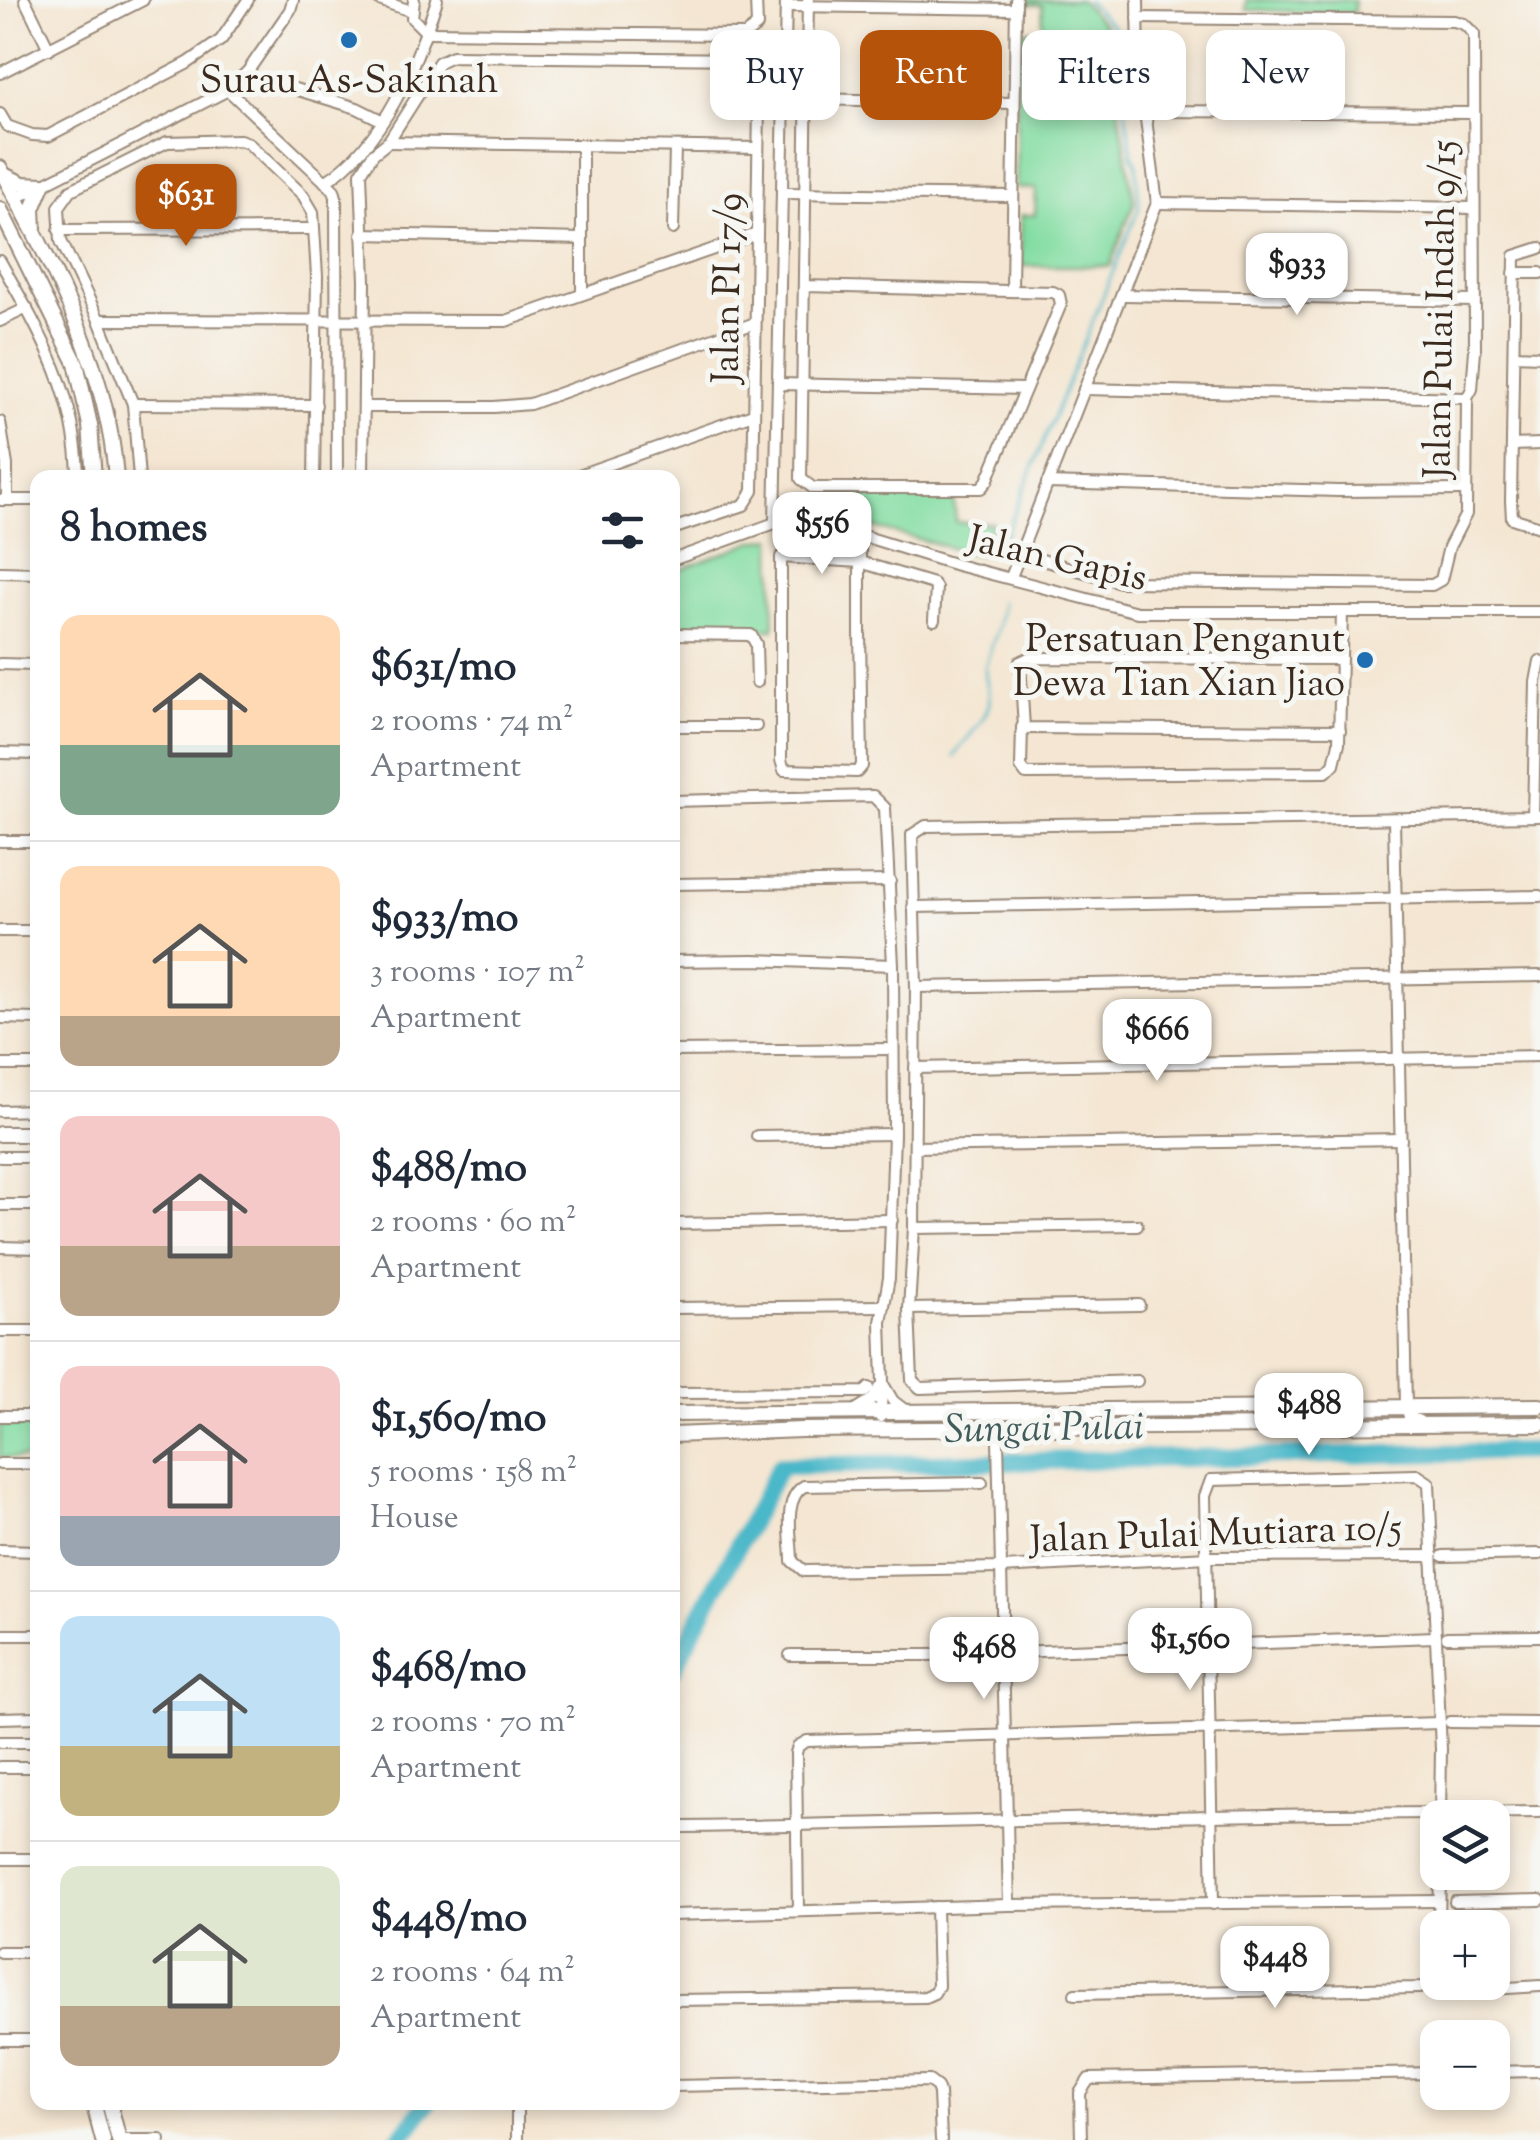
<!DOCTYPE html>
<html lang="en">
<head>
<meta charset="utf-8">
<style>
  body { margin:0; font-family:"Sorts Mill Goudy",serif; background:#f2f2f3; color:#1f2937; height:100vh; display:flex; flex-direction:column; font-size:38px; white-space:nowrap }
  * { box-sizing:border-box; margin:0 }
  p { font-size:32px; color:#747a83 }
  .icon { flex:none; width:55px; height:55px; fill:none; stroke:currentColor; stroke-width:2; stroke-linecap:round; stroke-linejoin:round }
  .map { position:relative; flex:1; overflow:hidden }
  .panel { position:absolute; left:30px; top:470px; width:650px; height:1640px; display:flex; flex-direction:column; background:#fff; border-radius:20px; box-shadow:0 5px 15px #0003 }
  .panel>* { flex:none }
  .banner { position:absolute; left:710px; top:30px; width:680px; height:90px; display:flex; gap:20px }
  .fabs { position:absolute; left:1420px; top:1800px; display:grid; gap:20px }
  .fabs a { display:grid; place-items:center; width:90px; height:90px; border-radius:20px; background:#fff; box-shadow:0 5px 15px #0003; font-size:50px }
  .price { position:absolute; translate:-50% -85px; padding:0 22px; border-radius:20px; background:#fff; color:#222; font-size:32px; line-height:65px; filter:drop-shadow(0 2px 5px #0008) }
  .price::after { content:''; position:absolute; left:50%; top:60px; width:30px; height:22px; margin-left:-15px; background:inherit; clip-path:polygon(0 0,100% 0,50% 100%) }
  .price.on { background:#b45309; color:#fff }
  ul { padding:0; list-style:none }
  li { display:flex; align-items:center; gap:30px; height:250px; padding:0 30px }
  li+li { border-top:2px solid #e0e1e3 }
  li span { display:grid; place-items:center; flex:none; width:280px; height:200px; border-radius:20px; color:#555 }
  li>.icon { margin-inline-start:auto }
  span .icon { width:120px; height:120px; fill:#fffc; stroke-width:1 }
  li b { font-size:42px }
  h2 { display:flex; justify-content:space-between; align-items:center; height:120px; padding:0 30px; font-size:42px }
  .pill { padding:0 35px; border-radius:20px; background:#fff; box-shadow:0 5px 15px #0003; font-size:35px; line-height:90px }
  .pill.on { background:#b45309; color:#fff }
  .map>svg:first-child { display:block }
</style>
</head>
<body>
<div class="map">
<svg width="1540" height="2140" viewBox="0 0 1540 2140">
  <rect width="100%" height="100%" fill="#f6f6f2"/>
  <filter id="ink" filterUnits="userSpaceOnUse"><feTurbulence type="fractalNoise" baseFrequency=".01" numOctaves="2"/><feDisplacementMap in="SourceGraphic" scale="20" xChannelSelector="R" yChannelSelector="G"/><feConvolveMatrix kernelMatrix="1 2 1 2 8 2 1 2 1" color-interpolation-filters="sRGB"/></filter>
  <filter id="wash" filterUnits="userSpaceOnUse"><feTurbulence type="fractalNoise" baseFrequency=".0048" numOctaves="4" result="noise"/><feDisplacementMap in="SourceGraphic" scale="40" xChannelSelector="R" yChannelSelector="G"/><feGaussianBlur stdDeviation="2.25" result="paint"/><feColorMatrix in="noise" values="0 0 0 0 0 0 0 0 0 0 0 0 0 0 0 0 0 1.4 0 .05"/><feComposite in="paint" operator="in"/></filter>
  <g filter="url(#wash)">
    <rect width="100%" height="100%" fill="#f4e6d2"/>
    <g fill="#83dda2" stroke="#5f8460" stroke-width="2.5">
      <path d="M1020,0H1080L1105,26L1134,202L1110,266H1021V215H1035L1036,189L1016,188L1018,31L1043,30L1042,5L1020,4Z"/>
      <path d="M1246,0H1354V13L1246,10Z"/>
      <path d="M831,494L954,496L956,522L992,523L983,554H973L876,528L829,520Z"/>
      <path d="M773,538L774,629L673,628V572L754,541Z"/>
      <rect x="0" y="1425" width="37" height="33"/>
    </g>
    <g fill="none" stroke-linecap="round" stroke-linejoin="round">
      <g stroke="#4cb8c9" stroke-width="2.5">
        <path d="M1001,553L1005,536L1139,208L1136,162L1132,156L1114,28L1086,0"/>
        <path d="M954,757C964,738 984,725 989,704C992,692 982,677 986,664C993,640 1000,629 1001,602"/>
      </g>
      <g stroke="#4cb8c9" stroke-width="18">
        <path d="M672,1670L780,1466L1540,1451"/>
        <path d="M399,2140L428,2102"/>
      </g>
    </g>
  </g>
  <g filter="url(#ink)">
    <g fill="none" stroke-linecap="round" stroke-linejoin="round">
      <defs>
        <g id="street">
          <path d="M25,0L49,49"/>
          <path d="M379,0L411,11"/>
          <path d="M414,0L412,18L426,32"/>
          <path d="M786,6L1016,9"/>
          <path d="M426,32L745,35L757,26L756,0"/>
          <path d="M0,73L143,0"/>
          <path d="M275,83L357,108L383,121"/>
          <path d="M228,90L334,190L336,197L337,478"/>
          <path d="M806,99L1013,103"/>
          <path d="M1146,111L1473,113"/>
          <path d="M0,114L7,126L32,135L48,136L188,63L221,40L248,0"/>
          <path d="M388,142L758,148"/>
          <path d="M325,182C384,144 416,64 437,0"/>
          <path d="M784,193L1011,196"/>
          <path d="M17,198L228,90L248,71L290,10L293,0"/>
          <path d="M1157,203L1473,208"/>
          <path d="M673,229L675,148"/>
          <path d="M59,230L314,229"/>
          <path d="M362,234L582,239"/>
          <path d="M1540,248L1515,256L1511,501L1512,518L1540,527"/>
          <path d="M0,261C40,332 77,394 78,478"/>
          <path d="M1514,273H1540"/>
          <path d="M804,286L1053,292L1059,295L1061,304L987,481L981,488H813L801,479C803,319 806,160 808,0"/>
          <path d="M1012,290L1016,0"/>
          <path d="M582,294V147"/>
          <path d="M1123,295L1473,301"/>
          <path d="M99,320L506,321L757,234"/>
          <path d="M0,321L27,308"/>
          <path d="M1514,355L1540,356"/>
          <path d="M778,384L1025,389"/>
          <path d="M1084,389L1467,398"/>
          <path d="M133,404L316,405"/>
          <path d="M364,407H494L530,404L755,323"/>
          <path d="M0,422L7,465V500"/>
          <path d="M1512,445L1540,444"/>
          <path d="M139,478L133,404L99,320L61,241L59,207L71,190L167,142L240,140L248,143L303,195L313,212L317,276L314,478"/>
          <path d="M363,478L365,281L361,173L373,154L388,142L439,62L452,56L752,59L758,68L759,105L753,491L744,505L672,529"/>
          <path d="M570,478L753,414"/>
          <path d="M1047,483L1338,491L1465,490"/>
          <path d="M0,500H38"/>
          <path d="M775,523L786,0"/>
          <path d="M860,535V632L862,766L857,772L784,770L781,760V557L860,562L933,584L936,588L934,620"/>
          <path d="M1021,554L1120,582L1432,585L1441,580L1449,547L1466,514L1467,398L1472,389L1475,350L1474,34L1464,24L1454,21L1138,18"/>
          <path d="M672,560L775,523L860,535L957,565L1137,612H1540"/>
          <path d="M0,572L38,573"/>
          <path d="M1011,577L1157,203L1139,66L1138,0"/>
          <path d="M672,634L751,635L756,644L757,682"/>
          <path d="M0,664L38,665"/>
          <path d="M672,726H756"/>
          <path d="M1022,727L1021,767L1026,774L1326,772L1334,764L1339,743L1342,612"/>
          <path d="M1340,730L1024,728L1020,662L1029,658L1341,659"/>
          <path d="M0,753L38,754"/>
          <path d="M672,801L873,796L885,808L893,965L894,1134L889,1278L881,1322L883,1383L880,1417"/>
          <path d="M1533,816L1536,682L1540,661"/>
          <path d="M1394,819L1406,1405L1409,1417L1419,1421"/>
          <path d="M0,841H38"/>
          <path d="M672,884L890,881"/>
          <path d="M913,907L1540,896"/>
          <path d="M0,931H38"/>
          <path d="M672,961L754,960L893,965"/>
          <path d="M916,987L1540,976"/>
          <path d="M0,1018L38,1019"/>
          <path d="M672,1051L893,1049"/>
          <path d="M0,1065H38"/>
          <path d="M915,1068L1540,1056"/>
          <path d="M0,1111L38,1110"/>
          <path d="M757,1136L894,1134"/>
          <path d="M915,1147L1401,1139"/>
          <path d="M0,1157H38"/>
          <path d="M0,1205H38"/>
          <path d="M672,1224L892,1220"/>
          <path d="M914,1228L1137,1225"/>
          <path d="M0,1247L38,1248"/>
          <path d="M672,1308L884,1306"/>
          <path d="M909,1309L1139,1305"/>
          <path d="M0,1331H38"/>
          <path d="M1137,1381L920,1388L912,1380L909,1309L914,1228L916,987L912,835L926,826L1540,816"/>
          <path d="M883,1384L893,1401L906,1411"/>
          <path d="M672,1393L865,1392L869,1388"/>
          <path d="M854,1411L873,1399L880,1388"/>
          <path d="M983,1411L992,1422L998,1440L1009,1905"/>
          <path d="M0,1416H38"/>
          <path d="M0,1464H38"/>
          <path d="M982,1483L804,1486C782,1499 792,1538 792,1561L804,1571L1001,1568L1208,1557L1432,1556"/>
          <path d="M0,1550L38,1551"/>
          <path d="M1443,1556L1540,1554"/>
          <path d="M0,1635H38"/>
          <path d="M1447,1637L1540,1636"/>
          <path d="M790,1655H928L1436,1637"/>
          <path d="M0,1718L38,1717"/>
          <path d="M1450,1722L1540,1723"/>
          <path d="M0,1742H38"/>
          <path d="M0,1767H38"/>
          <path d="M1452,1813L1540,1812"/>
          <path d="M672,1827C929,1824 1184,1814 1440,1813"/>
          <path d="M0,1859H38"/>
          <path d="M1455,1902L1540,1900"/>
          <path d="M1213,1904L1205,1496L1211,1480L1417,1475L1429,1483L1441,1749L1440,1818"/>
          <path d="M798,1911L796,1753L798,1746L807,1741L1440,1723"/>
          <path d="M672,1915L1009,1905L1439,1901"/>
          <path d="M1439,1928L1440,1872"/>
          <path d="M0,1952H38"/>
          <path d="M1458,1991L1540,1986"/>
          <path d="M1075,1994L1419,1988L1434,1983L1438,1974"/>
          <path d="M672,2000L925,1997L934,1993L938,1986L936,1907"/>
          <path d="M0,2040H38"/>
          <path d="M1492,2072L1540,2071"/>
          <path d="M672,2086L929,2081L937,2087L939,2093L941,2140"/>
          <path d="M517,2102V2140"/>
          <path d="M126,2140H160"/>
          <path d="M1081,2140L1080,2093L1089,2079L1438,2073"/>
        </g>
        <g id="secondary">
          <path d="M0,168C52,265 108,366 116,478"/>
          <path d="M4,175L23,184L43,185L33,209L34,228"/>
          <path d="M0,209L76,363L90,425L94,478"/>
          <path d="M0,1134H38"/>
          <path d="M672,1414L1540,1406"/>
          <path d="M672,1435L801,1430L1540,1424"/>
          <path d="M93,2102L103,2140"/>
          <path d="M109,2102L119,2140"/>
        </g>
      </defs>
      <use href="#street" stroke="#988878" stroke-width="14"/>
      <use href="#secondary" stroke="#988878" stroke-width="18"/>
      <use href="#street" stroke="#fff" stroke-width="10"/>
      <use href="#secondary" stroke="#fff" stroke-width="14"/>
    </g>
  </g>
  <g fill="#1f6fb2" stroke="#f6f6f2" stroke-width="4">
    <circle cx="349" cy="40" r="10"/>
    <circle cx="1365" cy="660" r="10"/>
  </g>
  <g text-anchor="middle" stroke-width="10" stroke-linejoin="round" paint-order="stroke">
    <g font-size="38" fill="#3b2a1e" stroke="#f6f6f2">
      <text x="349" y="92">Surau As-Sakinah</text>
      <text x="1345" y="651" text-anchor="end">Persatuan Penganut<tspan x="1345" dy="44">Dewa Tian Xian Jiao</tspan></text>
    </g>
    <g font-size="38" fill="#3b2a1e" stroke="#f6f6f2">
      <text transform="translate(726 288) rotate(-89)" y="13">Jalan PI 17/9</text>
      <text transform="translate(1439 309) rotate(-89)" y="13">Jalan Pulai Indah 9/15</text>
      <text transform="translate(1058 557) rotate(13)" y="13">Jalan Gapis</text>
      <text transform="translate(1216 1532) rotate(-2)" y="13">Jalan Pulai Mutiara 10/5</text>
    </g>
    <g font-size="40" font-style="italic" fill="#415c5a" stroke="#f6f6f2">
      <text transform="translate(1044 1426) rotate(-1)" y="14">Sungai Pulai</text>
    </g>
  </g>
</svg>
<div class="fabs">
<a><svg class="icon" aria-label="layers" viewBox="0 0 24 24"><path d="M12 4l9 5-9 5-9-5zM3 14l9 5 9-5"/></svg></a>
<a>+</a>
<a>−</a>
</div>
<b class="price on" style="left:186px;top:249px">$631</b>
<b class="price" style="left:1297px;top:318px">$933</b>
<b class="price" style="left:822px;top:577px">$556</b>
<b class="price" style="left:1157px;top:1084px">$666</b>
<b class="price" style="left:1309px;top:1458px">$488</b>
<b class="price" style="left:1190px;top:1693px">$1,560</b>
<b class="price" style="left:984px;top:1702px">$468</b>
<b class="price" style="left:1275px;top:2011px">$448</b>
<div class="banner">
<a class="pill">Buy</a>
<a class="pill on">Rent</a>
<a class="pill">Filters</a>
<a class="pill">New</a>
</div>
<section class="panel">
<h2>8 homes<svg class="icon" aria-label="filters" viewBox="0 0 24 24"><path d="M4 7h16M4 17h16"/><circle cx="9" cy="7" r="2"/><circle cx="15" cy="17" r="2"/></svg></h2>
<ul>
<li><span style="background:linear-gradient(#ffd9b3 65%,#7fa58c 0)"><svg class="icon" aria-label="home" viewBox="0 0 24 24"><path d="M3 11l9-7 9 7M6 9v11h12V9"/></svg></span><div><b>$631/mo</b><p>2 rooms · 74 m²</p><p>Apartment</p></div></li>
<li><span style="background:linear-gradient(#ffd9b3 75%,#b9a48a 0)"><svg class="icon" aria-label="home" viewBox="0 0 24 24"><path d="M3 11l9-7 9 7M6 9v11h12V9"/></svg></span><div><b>$933/mo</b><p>3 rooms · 107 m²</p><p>Apartment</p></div></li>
<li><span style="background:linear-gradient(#f6c9c9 65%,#b9a48a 0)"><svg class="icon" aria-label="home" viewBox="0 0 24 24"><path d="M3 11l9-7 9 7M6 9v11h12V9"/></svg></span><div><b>$488/mo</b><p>2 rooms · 60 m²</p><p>Apartment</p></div></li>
<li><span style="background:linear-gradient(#f6c9c9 75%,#9aa5b1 0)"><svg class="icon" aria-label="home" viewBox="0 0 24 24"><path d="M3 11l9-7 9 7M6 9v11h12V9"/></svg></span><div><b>$1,560/mo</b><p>5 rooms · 158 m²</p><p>House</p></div></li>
<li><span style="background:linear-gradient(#bfe0f5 65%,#c2b280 0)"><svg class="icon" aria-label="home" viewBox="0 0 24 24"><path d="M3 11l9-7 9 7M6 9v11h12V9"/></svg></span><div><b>$468/mo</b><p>2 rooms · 70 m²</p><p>Apartment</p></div></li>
<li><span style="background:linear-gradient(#dfe7d0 70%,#b9a48a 0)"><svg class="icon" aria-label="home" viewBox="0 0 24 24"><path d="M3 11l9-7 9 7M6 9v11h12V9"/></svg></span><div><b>$448/mo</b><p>2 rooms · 64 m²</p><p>Apartment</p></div></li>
</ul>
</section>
</div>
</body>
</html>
